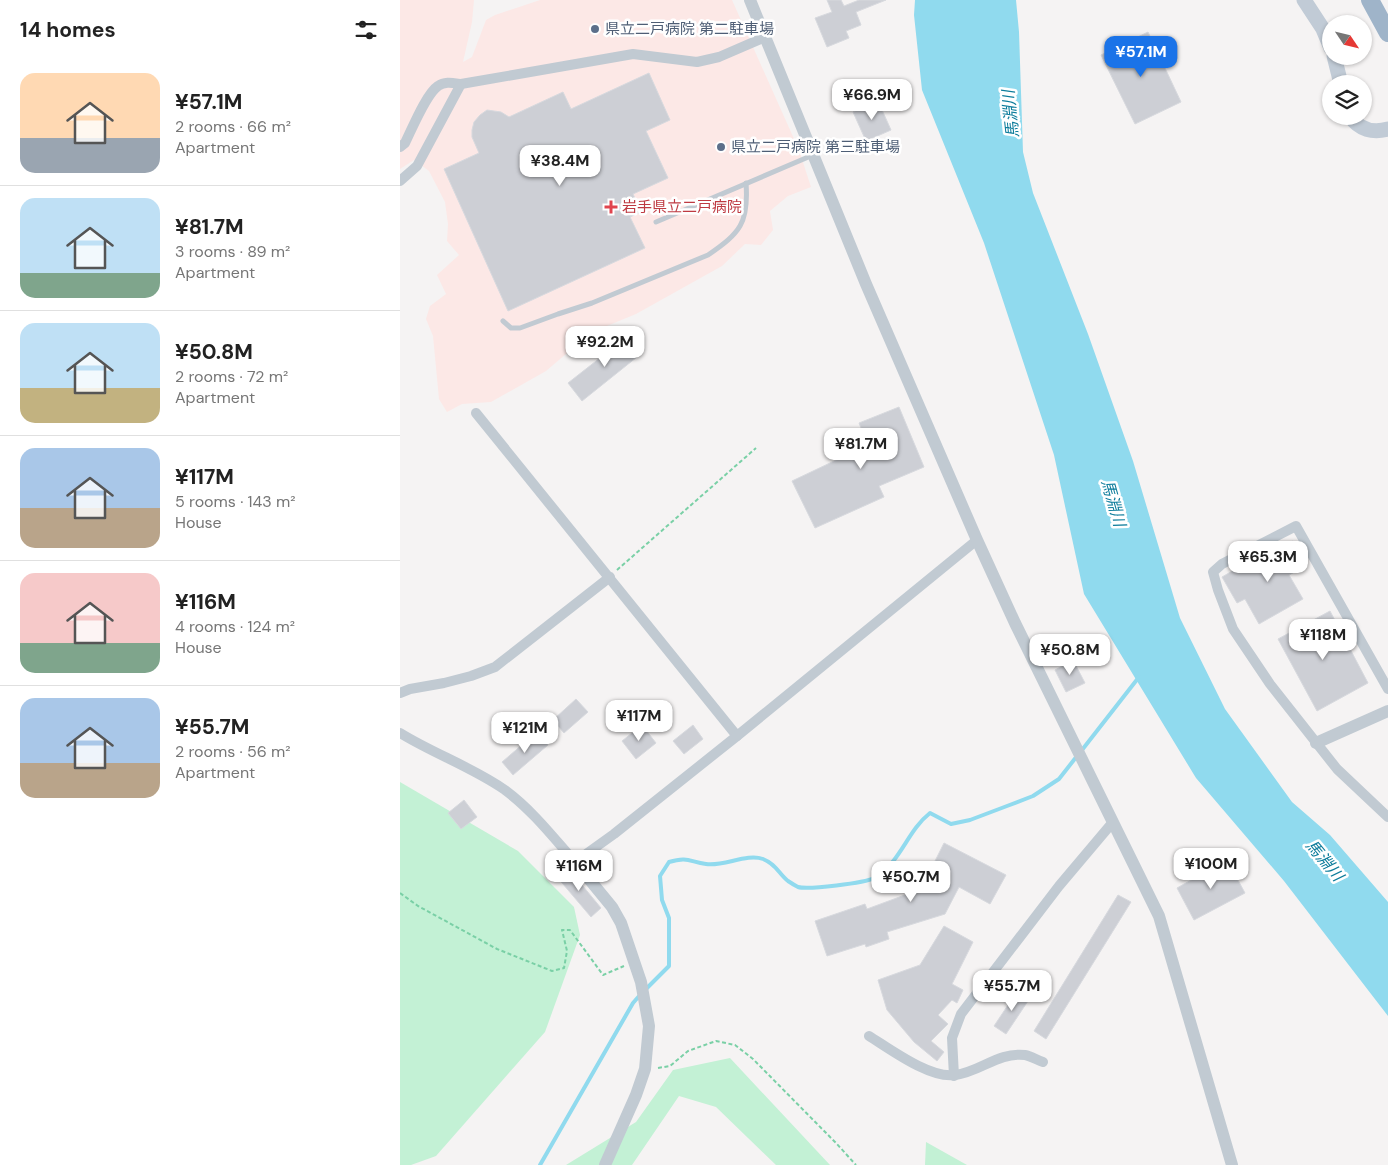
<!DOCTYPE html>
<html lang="en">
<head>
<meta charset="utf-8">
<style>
  body { margin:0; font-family:"DM Sans","Noto Sans JP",sans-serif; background:#f2f2f2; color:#222; height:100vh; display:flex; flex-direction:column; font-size:19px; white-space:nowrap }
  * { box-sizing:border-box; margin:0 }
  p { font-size:16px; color:#767676 }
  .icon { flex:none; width:28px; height:28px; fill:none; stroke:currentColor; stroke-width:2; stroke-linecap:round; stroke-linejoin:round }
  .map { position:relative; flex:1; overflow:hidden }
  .drawer { display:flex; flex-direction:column; background:#fff; width:400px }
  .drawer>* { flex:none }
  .needle { width:32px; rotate:125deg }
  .fabs { position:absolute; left:922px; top:15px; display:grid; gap:10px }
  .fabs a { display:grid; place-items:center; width:50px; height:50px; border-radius:50%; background:#fff; box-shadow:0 1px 4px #0004; font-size:25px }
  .price { position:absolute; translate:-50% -42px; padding:0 11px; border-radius:10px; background:#fff; color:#222; font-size:16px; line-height:32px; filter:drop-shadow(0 1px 2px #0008) }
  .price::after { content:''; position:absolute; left:50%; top:30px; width:15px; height:11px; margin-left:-8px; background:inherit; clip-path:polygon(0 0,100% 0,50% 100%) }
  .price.current { background:#1a73e8; color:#fff }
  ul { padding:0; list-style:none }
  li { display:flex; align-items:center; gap:15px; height:125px; padding:0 20px }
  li+li { border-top:1px solid #e0e0e0 }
  li span { display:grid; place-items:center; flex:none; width:140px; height:100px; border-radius:15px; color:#555 }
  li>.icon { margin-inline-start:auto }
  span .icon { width:60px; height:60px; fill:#fffc; stroke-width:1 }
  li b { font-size:21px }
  h2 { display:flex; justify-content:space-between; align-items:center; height:60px; padding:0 20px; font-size:21px }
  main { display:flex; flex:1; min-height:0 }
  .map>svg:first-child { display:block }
</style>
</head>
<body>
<main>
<section class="drawer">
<h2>14 homes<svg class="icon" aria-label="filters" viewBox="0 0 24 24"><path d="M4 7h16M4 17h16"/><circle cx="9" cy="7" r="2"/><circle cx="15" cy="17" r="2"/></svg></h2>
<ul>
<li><span style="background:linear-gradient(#ffd9b3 65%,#9aa5b1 0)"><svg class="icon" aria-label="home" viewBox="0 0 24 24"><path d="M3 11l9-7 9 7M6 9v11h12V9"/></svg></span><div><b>¥57.1M</b><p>2 rooms · 66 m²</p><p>Apartment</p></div></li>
<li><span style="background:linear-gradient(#bfe0f5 75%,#7fa58c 0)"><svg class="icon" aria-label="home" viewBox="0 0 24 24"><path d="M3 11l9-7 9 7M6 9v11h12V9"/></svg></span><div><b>¥81.7M</b><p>3 rooms · 89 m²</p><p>Apartment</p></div></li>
<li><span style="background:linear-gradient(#bfe0f5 65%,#c2b280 0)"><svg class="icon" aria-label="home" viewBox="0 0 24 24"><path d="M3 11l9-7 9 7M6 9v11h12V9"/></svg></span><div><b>¥50.8M</b><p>2 rooms · 72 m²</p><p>Apartment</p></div></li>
<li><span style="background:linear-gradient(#a9c7e8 60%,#b9a48a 0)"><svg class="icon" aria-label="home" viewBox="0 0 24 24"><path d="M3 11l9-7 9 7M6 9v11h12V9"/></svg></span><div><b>¥117M</b><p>5 rooms · 143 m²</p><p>House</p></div></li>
<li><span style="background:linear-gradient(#f6c9c9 70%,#7fa58c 0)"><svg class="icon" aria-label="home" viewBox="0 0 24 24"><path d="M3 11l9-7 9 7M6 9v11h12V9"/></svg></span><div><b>¥116M</b><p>4 rooms · 124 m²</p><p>House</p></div></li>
<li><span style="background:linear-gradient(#a9c7e8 65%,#b9a48a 0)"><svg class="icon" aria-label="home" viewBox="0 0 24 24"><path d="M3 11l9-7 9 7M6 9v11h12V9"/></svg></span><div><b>¥55.7M</b><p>2 rooms · 56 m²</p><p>Apartment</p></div></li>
</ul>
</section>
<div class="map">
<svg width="988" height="1165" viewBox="0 0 988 1165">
  <rect width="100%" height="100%" fill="#f5f3f3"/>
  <path fill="#fce8e6" d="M0,0H74L72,22L63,62L72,57L86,20L95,15L140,0H332L399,150L411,187L388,196L370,211L373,230L361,245L345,244L322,266L236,314L202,328L173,348L146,371L91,402L62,404L47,412L39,399L33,336L26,319L30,306L46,294L37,275L59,255L47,241L48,224L45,202L29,171L14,160L0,169Z"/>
  <g fill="#c3f1d5">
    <path d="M0,782L118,851L174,907L180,935L145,1032L36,1156L11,1165H0Z"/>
    <path d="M330,1058L430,1165H376L316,1107L279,1096L232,1165H166L236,1122L273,1070Z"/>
    <path d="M526,1142L567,1165H525Z"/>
  </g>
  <path fill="#90daee" d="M515,0H616L619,32L623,152L633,193L688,334L733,461L780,618L825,709L892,802L930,835L988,902V1016L884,881L796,778L684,594L654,455L584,243L522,90L514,15Z"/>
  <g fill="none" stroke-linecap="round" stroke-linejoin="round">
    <g stroke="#90daee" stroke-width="4">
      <path d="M682,750L739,677"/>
      <path d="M245,990L269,966V918L262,900L260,876L269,862C288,856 290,862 306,864C323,867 347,853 363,859C376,864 379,874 388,881C391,883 396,886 398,887C408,890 465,883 474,878C500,864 507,831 530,813L551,824L570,820L607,806L633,796L659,779L677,756"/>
      <path d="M140,1165L233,1003L240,995"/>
    </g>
  </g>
  <g fill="#cdcfd5" stroke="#d7d9de">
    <path d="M427,0H441L444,6L459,0H486L456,12L461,25L446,31L449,38L427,47L415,18L432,12Z"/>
    <path d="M748,32L781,102L735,124L701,55Z"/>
    <path d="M249,73L270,120L246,131L268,178L233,194L241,212L230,217L245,248L108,311L44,169L79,153L72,137V130L74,122L80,115L87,110L101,112L109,117L163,92L171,109Z"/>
    <path d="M478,101L491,130L466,141L453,112Z"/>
    <path d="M228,336L242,353L182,401L168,383Z"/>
    <path d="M499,407L524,467L479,486L484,497L415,528L392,481L468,445L459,423Z"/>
    <path d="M893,541L907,565L889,575L903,599L859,624L845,599L837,603L822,577L848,562L850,566Z"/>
    <path d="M930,611L968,683L917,711L878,639Z"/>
    <path d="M673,660L685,683L666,692L655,670Z"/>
    <path d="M176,699L188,712L164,733L153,720Z"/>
    <path d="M242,725L256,743L236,759L222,741Z"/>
    <path d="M293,725L303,739L284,754L273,741Z"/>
    <path d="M137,732L148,745L113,775L102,762Z"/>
    <path d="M64,800L77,817L61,829L48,813Z"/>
    <path d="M544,843L606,875L590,904L559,887L545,914L487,932L489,939L466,947L465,944L427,956L415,921L465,904L467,909L521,889Z"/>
    <path d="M827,860L845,893L794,920L777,888Z"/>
    <path d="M168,868L201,908L191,917L157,877Z"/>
    <path d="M718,895L731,902L646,1039L634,1031Z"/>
    <path d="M544,926L573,942L552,984L563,990L557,1003L552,1000L538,1015L548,1024L531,1041L544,1052L537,1061L514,1042L487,1010L478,980L520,965Z"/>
    <path d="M618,990L630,998L606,1034L594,1026Z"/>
  </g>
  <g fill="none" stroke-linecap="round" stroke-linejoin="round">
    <g stroke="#7ad0a6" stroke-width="2" stroke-dasharray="4 2.5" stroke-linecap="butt">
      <path d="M217,570L356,448"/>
      <path d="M0,893L18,906L97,949L152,971L164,968L167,951L162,930H170L203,975L224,966"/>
      <path d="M258,1068L270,1066L288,1051L316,1041L335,1045L353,1059L436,1143L456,1165"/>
    </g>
    <g stroke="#c1cad2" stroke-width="5">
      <path d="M256,222L413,155"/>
      <path d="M103,321L111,328H120L158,314L192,303L308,255C340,233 349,223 346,183"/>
    </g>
    <g stroke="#c1cad2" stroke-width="10">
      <path d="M0,147L5,143C12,129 26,94 38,86C45,81 53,83 61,84L233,54L297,62L319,57L365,37"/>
      <path d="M0,181L17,166L61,84"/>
      <path d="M76,413L337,736"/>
      <path d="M988,689L896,526L822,564L813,572L818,590L833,629L870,684L937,769L988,817"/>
      <path d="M0,693L10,689L44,683L71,676L95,667L210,577"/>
      <path d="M0,733C34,754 72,767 105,790C132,810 153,837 175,862L214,834L337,736L577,540"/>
      <path d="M469,1036C490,1049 530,1079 555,1075C581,1072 597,1052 625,1055C631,1056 637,1060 643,1062"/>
      <path d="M554,1076L552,1038L561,1014L659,886L713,822"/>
    </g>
    <g stroke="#c1cad2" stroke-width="12">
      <path d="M350,0L466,284L577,540L615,623L759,916L832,1165"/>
      <path d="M916,743L988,711"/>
      <path d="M175,862L212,907L221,923L241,982L249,1026L245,1069L236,1095L205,1165"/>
    </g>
    <g stroke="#c1cbd6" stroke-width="15">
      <path d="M904,0L923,29L931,48"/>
      <path d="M934,56L941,84"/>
      <path d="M950,116C959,130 973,133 988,129"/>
    </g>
    <path stroke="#9fb4c9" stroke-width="18" d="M970,0L988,33"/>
  </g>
  <g fill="#5c6f8a" stroke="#fff" stroke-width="2">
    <circle cx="195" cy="29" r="5"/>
    <circle cx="321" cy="147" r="5"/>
  </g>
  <path fill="#e0444e" stroke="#fff" stroke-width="2" d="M208.5 199.5h5v5h5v5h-5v5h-5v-5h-5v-5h5z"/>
  <g text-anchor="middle" stroke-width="5" stroke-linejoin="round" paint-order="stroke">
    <g font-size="15" fill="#4e5e75" stroke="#fff" text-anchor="start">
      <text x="205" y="34">県立二戸病院 第二駐車場</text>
      <text x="331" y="152">県立二戸病院 第三駐車場</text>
    </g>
    <g font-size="15" fill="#be3a42" stroke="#fff" text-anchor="start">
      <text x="222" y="212">岩手県立二戸病院</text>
    </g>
    <g font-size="16" font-style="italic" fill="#0c7c9b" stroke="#fff">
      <text transform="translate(610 114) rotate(-96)" y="6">馬淵川</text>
      <text transform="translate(714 503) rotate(74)" y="6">馬淵川</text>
      <text transform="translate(925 860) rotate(50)" y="6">馬淵川</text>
    </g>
  </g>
</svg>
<div class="fabs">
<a><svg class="needle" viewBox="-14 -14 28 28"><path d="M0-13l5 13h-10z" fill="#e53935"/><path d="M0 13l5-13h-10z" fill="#767676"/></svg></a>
<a><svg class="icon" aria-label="layers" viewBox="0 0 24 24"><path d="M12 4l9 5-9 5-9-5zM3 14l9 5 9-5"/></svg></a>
</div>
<b class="price current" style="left:741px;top:78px">¥57.1M</b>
<b class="price" style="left:472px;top:121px">¥66.9M</b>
<b class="price" style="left:160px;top:187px">¥38.4M</b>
<b class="price" style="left:205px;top:368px">¥92.2M</b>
<b class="price" style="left:461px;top:470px">¥81.7M</b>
<b class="price" style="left:868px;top:583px">¥65.3M</b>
<b class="price" style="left:923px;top:661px">¥118M</b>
<b class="price" style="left:670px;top:676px">¥50.8M</b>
<b class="price" style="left:239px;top:742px">¥117M</b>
<b class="price" style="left:125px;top:754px">¥121M</b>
<b class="price" style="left:811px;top:890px">¥100M</b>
<b class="price" style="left:179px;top:892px">¥116M</b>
<b class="price" style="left:511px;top:903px">¥50.7M</b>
<b class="price" style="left:612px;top:1012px">¥55.7M</b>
</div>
</main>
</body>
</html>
